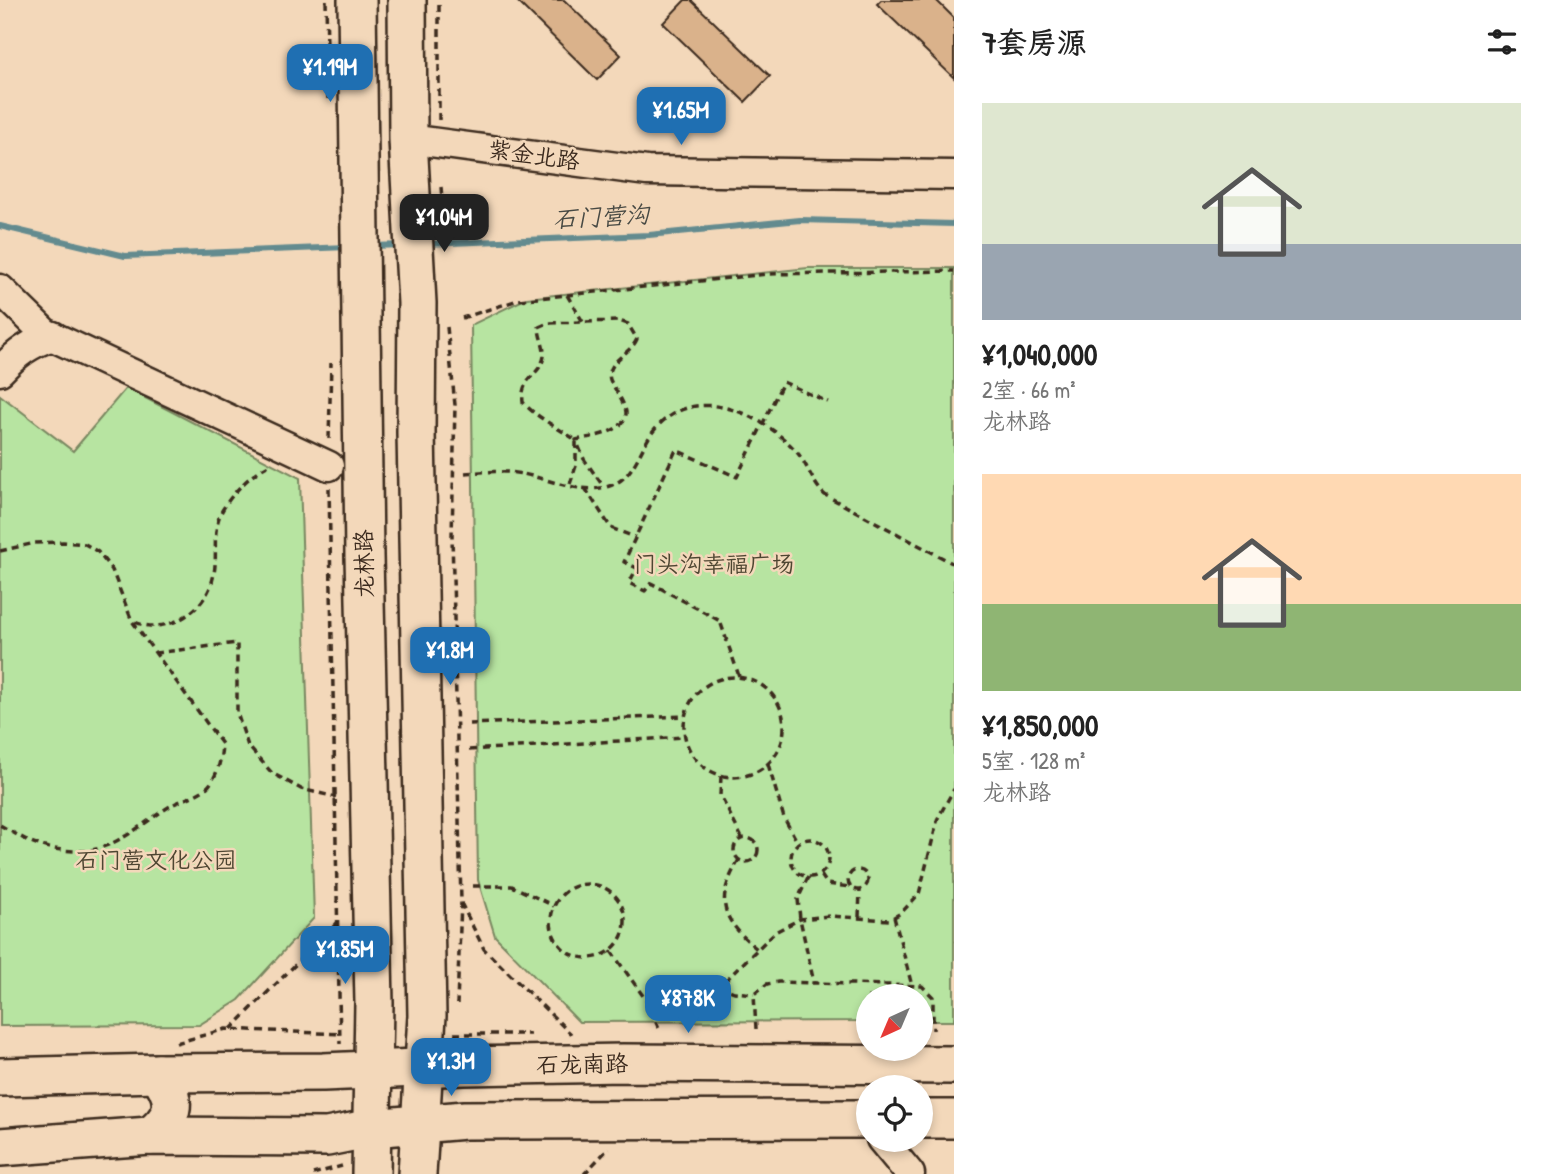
<!DOCTYPE html>
<html lang="zh">
<head>
<meta charset="utf-8">
<style>
  body { margin:0; font-family:"Patrick Hand","LXGW WenKai TC",sans-serif; background:#f2f2f2; color:#222; height:100vh; display:flex; flex-direction:column; font-size:26px; white-space:nowrap }
  * { box-sizing:border-box; margin:0 }
  p { font-size:23px; color:#767676 }
  .icon { flex:none; width:38px; height:38px; fill:none; stroke:currentColor; stroke-width:2; stroke-linecap:round; stroke-linejoin:round }
  .map { position:relative; flex:1; overflow:hidden }
  .drawer { display:flex; flex-direction:column; background:#fff; width:595px }
  .drawer>* { flex:none }
  .needle { width:46px; rotate:224deg }
  .tools { position:absolute; left:856px; top:984px; display:grid; gap:14px }
  .tools a { display:grid; place-items:center; width:77px; height:77px; border-radius:50%; background:#fff; box-shadow:0 4px 10px #0003; font-size:35px }
  .price { position:absolute; translate:-50% -60px; padding:0 16px; border-radius:14px; background:#1f6fb2; color:#fff; font-size:23px; line-height:46px; filter:drop-shadow(0 2px 4px #0008) }
  .price::after { content:''; position:absolute; left:50%; top:42px; width:21px; height:16px; margin-left:-10px; background:inherit; clip-path:polygon(0 0,100% 0,50% 100%) }
  .price.current { background:#222; color:#fff }
  ul { padding:0; list-style:none }
  li { display:grid; align-content:center; gap:14px; height:371px; padding:0 28px }
  li span { display:grid; place-items:center; height:217px; border-radius:0px; color:#555 }
  li>.icon { margin-inline-start:auto }
  span .icon { width:126px; height:126px; fill:#fffc; stroke-width:1 }
  li b { font-size:30px }
  h2 { display:flex; justify-content:space-between; align-items:center; height:84px; padding:0 28px; font-size:30px }
  main { display:flex; flex:1; min-height:0 }
  .map>svg:first-child { display:block }
</style>
</head>
<body>
<main>
<div class="map">
<svg width="954" height="1174" viewBox="0 0 954 1174">
  <rect width="100%" height="100%" fill="#f3d8ba"/>
  <filter id="ink" filterUnits="userSpaceOnUse"><feTurbulence type="fractalNoise" baseFrequency=".0143" numOctaves="2"/><feDisplacementMap in="SourceGraphic" scale="14" xChannelSelector="R" yChannelSelector="G"/><feConvolveMatrix kernelMatrix="1 2 1 2 8 2 1 2 1" color-interpolation-filters="sRGB"/></filter>
  <g filter="url(#ink)">
    <g fill="#b7e4a1" stroke="#798760" stroke-width="2">
      <path d="M808,268H954V1021H921L920,996H868V1021L579,1022L495,936L478,880L471,325L527,298Z"/>
      <path d="M126,388L300,478L314,918L239,1000L199,1025L0,1026V395L73,451Z"/>
    </g>
    <g fill="none" stroke-linecap="round" stroke-linejoin="round">
      <g stroke="#638b8f" stroke-width="6">
        <path d="M0,226L125,256L348,247"/>
        <path d="M425,244L649,235L800,220L954,224"/>
        <path d="M372,246L404,245"/>
      </g>
    </g>
    <g fill="#dab28b" stroke="#3b2a1e" stroke-width="2">
      <path d="M516,0H564L621,55L597,80Z"/>
      <path d="M685,0H691L770,76L745,102L663,23Z"/>
      <path d="M881,0H936L954,18V78L877,4Z"/>
    </g>
    <g fill="none" stroke-linecap="round" stroke-linejoin="round">
      <defs>
        <g id="minor">
          <path d="M408,139L647,171L954,175"/>
          <path d="M0,289L45,333L329,466"/>
          <path d="M0,371C16,354 30,343 53,336"/>
          <path d="M881,1139L910,1174"/>
        </g>
        <g id="major">
          <path d="M357,0L364,556L374,1003L371,1174"/>
          <path d="M407,0L408,139L417,303L416,432L427,1016L417,1174"/>
          <path d="M0,1077L158,1073L323,1072L464,1066L623,1063L954,1065"/>
          <path d="M920,1119H954"/>
          <path d="M150,1136C177,1115 177,1099 158,1073"/>
          <path d="M0,1147L150,1136L327,1137L372,1128L465,1120L868,1119"/>
        </g>
      </defs>
      <use href="#minor" stroke="#3b2a1e" stroke-width="33"/>
      <use href="#major" stroke="#3b2a1e" stroke-width="42"/>
      <g stroke="#3b2a1e" stroke-width="3.5" stroke-dasharray="7 5" stroke-linecap="butt">
        <path d="M326,0L328,99"/>
        <path d="M439,120V0"/>
        <path d="M441,187L443,211"/>
        <path d="M567,295L583,322"/>
        <path d="M462,318L518,300L767,274L954,271"/>
        <path d="M447,327L455,405L452,536L461,902L457,1004"/>
        <path d="M329,439L331,363"/>
        <path d="M465,473C479,472 493,471 507,472C540,473 579,498 612,485C636,476 640,445 657,427C697,383 763,414 796,451C808,465 812,483 825,495L954,564"/>
        <path d="M570,484L576,466V440C560,429 534,416 523,402C520,376 541,376 544,356C545,347 539,337 539,327L548,323L619,321L628,324L637,339C631,353 614,357 610,372C608,379 611,382 614,387C618,394 625,405 626,412C627,433 590,437 576,440L584,459L603,486"/>
        <path d="M329,488L340,1044"/>
        <path d="M585,488L611,528L635,537"/>
        <path d="M0,551L35,543L63,542L85,544L98,552L112,570L132,621L222,744C221,759 219,771 210,784C203,794 183,799 172,805C145,821 114,851 81,851C45,851 30,843 0,825"/>
        <path d="M135,622C166,636 206,611 213,578C219,555 210,531 223,509C233,492 251,474 269,465"/>
        <path d="M155,653L237,643V713L248,746L272,773L301,789L336,797"/>
        <path d="M739,676L720,621L651,583L645,591L629,583L637,568L624,562L676,450L737,477L783,382L828,402"/>
        <circle cx="734" cy="727" r="50"/>
        <path d="M469,724L685,716"/>
        <path d="M469,750L684,737"/>
        <path d="M768,764L784,818L798,843"/>
        <path d="M721,776L720,795L742,838"/>
        <circle cx="746" cy="850" r="12"/>
        <circle cx="810" cy="858" r="19"/>
        <path d="M739,860C714,902 722,919 757,949"/>
        <circle cx="858" cy="880" r="10"/>
        <path d="M821,875L827,884L850,887"/>
        <path d="M808,877L798,899L800,919L814,983"/>
        <circle cx="588" cy="921" r="37"/>
        <path d="M473,886H512L554,906"/>
        <path d="M461,903L484,949L571,1034"/>
        <path d="M859,917L860,890"/>
        <path d="M894,917L912,986"/>
        <path d="M611,951L646,1000L659,1029"/>
        <path d="M719,986L734,992L754,994"/>
        <path d="M646,1000L708,994L723,983L775,932L800,919L829,916L889,920L901,913L919,894L938,818L954,789"/>
        <path d="M231,1029L339,921"/>
        <path d="M756,1029L754,994L767,984L778,982L922,986L933,997V1030"/>
        <path d="M454,1034H530"/>
        <path d="M176,1043L226,1029L341,1034"/>
        <path d="M313,1174L342,1166"/>
        <path d="M584,1174L609,1148"/>
      </g>
      <use href="#minor" stroke="#f3d8ba" stroke-width="28"/>
      <use href="#major" stroke="#f3d8ba" stroke-width="37"/>
    </g>
  </g>
  <g text-anchor="middle" stroke-width="5" stroke-linejoin="round" paint-order="stroke">
    <g font-size="23" fill="#3b2a1e" stroke="#f3d8ba">
      <text transform="translate(534 155) rotate(8)" y="8">紫金北路</text>
      <text transform="translate(364 564) rotate(-91)" y="8">龙林路</text>
      <text transform="translate(582 1064) rotate(-1)" y="8">石龙南路</text>
    </g>
    <g font-size="23" fill="#4e4632" stroke="#f3d8ba">
      <text x="714" y="572">门头沟幸福广场</text>
      <text x="156" y="868">石门营文化公园</text>
    </g>
    <g font-size="24" font-style="italic" fill="#484a44" stroke="#f3d8ba">
      <text transform="translate(601 217) rotate(-3)" y="8">石门营沟</text>
    </g>
  </g>
</svg>
<div class="tools">
<a><svg class="needle" viewBox="-14 -14 28 28"><path d="M0-13l5 13h-10z" fill="#e53935"/><path d="M0 13l5-13h-10z" fill="#767676"/></svg></a>
<a><svg class="icon" aria-label="locate" viewBox="0 0 24 24"><circle cx="12" cy="12" r="6"/><path d="M12 2v4M12 18v4M2 12h4M18 12h4"/></svg></a>
</div>
<b class="price" style="left:330px;top:104px">¥1.19M</b>
<b class="price" style="left:681px;top:147px">¥1.65M</b>
<b class="price current" style="left:444px;top:254px">¥1.04M</b>
<b class="price" style="left:450px;top:687px">¥1.8M</b>
<b class="price" style="left:345px;top:986px">¥1.85M</b>
<b class="price" style="left:688px;top:1035px">¥878K</b>
<b class="price" style="left:451px;top:1098px">¥1.3M</b>
</div>
<section class="drawer">
<h2>7套房源<svg class="icon" aria-label="filters" viewBox="0 0 24 24"><path d="M4 7h16M4 17h16"/><circle cx="9" cy="7" r="2"/><circle cx="15" cy="17" r="2"/></svg></h2>
<ul>
<li><span style="background:linear-gradient(#dfe7d0 65%,#9aa5b1 0)"><svg class="icon" aria-label="home" viewBox="0 0 24 24"><path d="M3 11l9-7 9 7M6 9v11h12V9"/></svg></span><div><b>¥1,040,000</b><p>2室 · 66 m²</p><p>龙林路</p></div></li>
<li><span style="background:linear-gradient(#ffd9b3 60%,#8fb573 0)"><svg class="icon" aria-label="home" viewBox="0 0 24 24"><path d="M3 11l9-7 9 7M6 9v11h12V9"/></svg></span><div><b>¥1,850,000</b><p>5室 · 128 m²</p><p>龙林路</p></div></li>
</ul>
</section>
</main>
</body>
</html>
